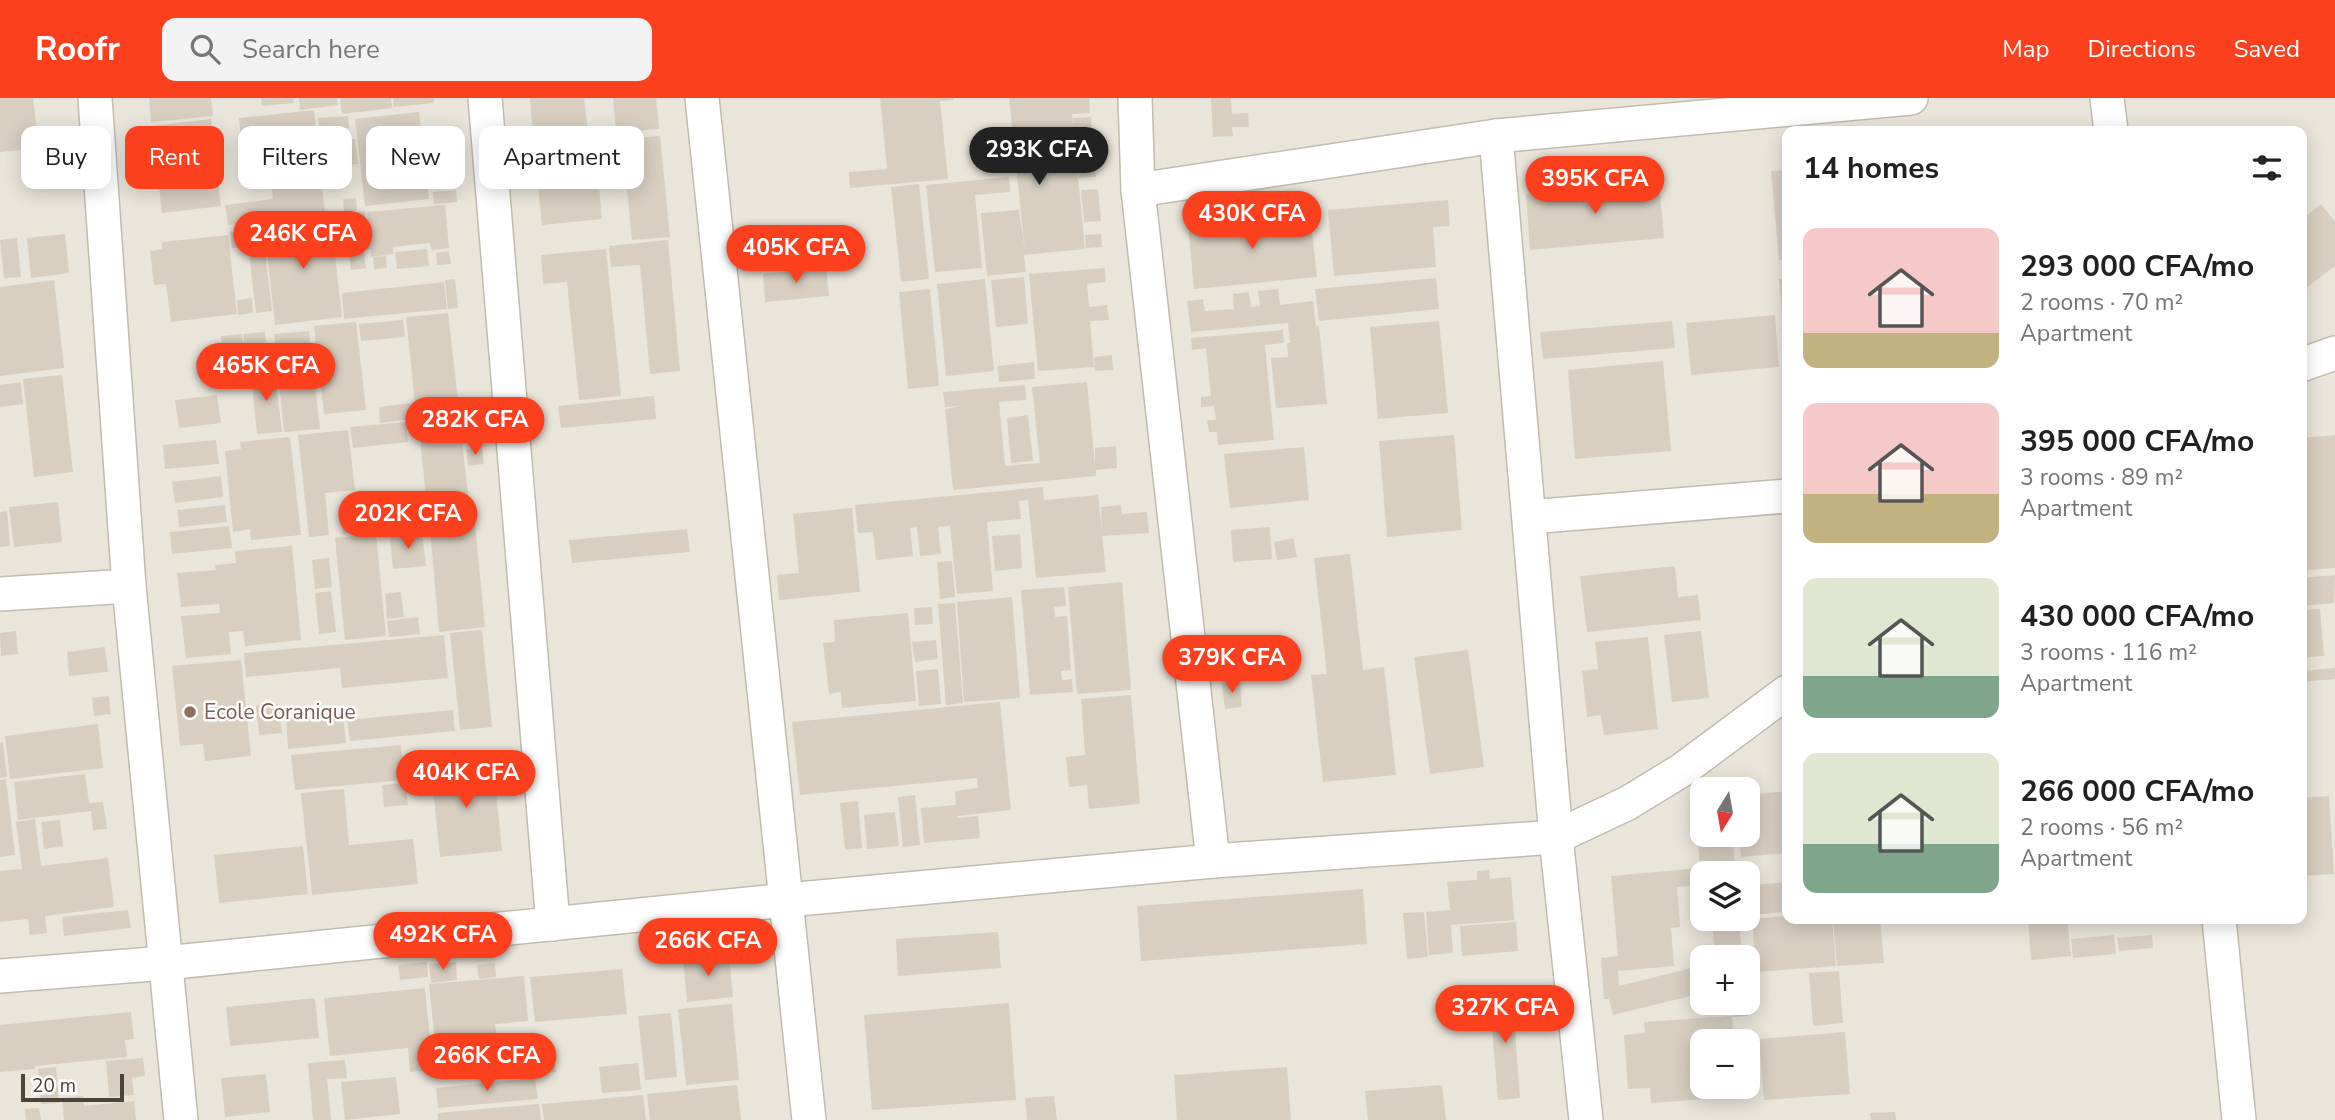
<!DOCTYPE html>
<html lang="en">
<head>
<meta charset="utf-8">
<style>
  body { margin:0; font-family:"Nunito Sans",sans-serif; background:#f2f2f2; color:#202124; height:100vh; display:flex; flex-direction:column; font-size:26px; white-space:nowrap }
  * { box-sizing:border-box; margin:0 }
  p { font-size:23px; color:#757577 }
  .icon { flex:none; width:38px; height:38px; fill:none; stroke:currentColor; stroke-width:2; stroke-linecap:round; stroke-linejoin:round }
  .map { position:relative; flex:1; overflow:hidden }
  .details { position:absolute; left:1782px; top:28px; width:525px; height:798px; display:flex; flex-direction:column; background:#fff; border-radius:14px; box-shadow:0 4px 18px #0003 }
  .details>* { flex:none }
  .banner { position:absolute; left:21px; top:28px; width:665px; height:63px; display:flex; gap:14px }
  .needle { width:46px; rotate:191deg }
  .buttons { position:absolute; left:1690px; top:679px; display:grid; gap:14px }
  .buttons a { display:grid; place-items:center; width:70px; height:70px; border-radius:14px; background:#fff; box-shadow:0 4px 18px #0003; font-size:35px }
  .scale { position:absolute; left:21px; bottom:18px; width:103px; box-sizing:border-box; padding-left:7px; border:4px solid #4b4439; border-top:0; font-size:19px; line-height:24px; white-space:nowrap; color:#4b4439; -webkit-text-stroke:5px #fff; paint-order:stroke }
  .price { position:absolute; translate:-50% -60px; padding:0 16px; border-radius:24px; background:#fc3f1d; color:#fff; font-size:23px; line-height:46px; filter:drop-shadow(0 2px 4px #0008) }
  .price::after { content:''; position:absolute; left:50%; top:42px; width:21px; height:16px; margin-left:-10px; background:inherit; clip-path:polygon(0 0,100% 0,50% 100%) }
  .price.current { background:#222; color:#fff }
  ul { padding:0; list-style:none }
  li { display:flex; align-items:center; gap:21px; height:175px; padding:0 21px }
  li span { display:grid; place-items:center; flex:none; width:196px; height:140px; border-radius:14px; color:#555 }
  li>.icon { margin-inline-start:auto }
  span .icon { width:84px; height:84px; fill:#fffc; stroke-width:1 }
  li b { font-size:30px }
  h2 { display:flex; justify-content:space-between; align-items:center; height:84px; padding:0 21px; font-size:30px }
  .pill { padding:0 24px; border-radius:14px; background:#fff; box-shadow:0 4px 18px #0003; font-size:24px; line-height:63px }
  .pill.current { background:#fc3f1d; color:#fff }
  header { display:flex; align-items:center; gap:42px; box-sizing:border-box; height:98px; padding:0 35px; background:#fc3f1d; color:#fff }
  header strong { font-size:33px }
  nav { display:flex; gap:38px; margin-inline-start:auto; font-size:24px }
  .search { width:490px; height:63px; background:#f2f2f2; display:flex; align-items:center; gap:18px; box-sizing:border-box; padding:0 24px; border-radius:14px; color:#757577; font-size:26px }
  .map>svg:first-child { display:block }
</style>
</head>
<body>
<header>
<strong>Roofr</strong>
<div class="search"><svg class="icon" aria-label="search" viewBox="0 0 24 24"><circle cx="10" cy="10" r="6"/><path d="M15 15l6 6"/></svg>Search here</div>
<nav><a>Map</a><a>Directions</a><a>Saved</a></nav>
</header>
<div class="map">
<svg width="2335" height="1022" viewBox="0 0 2335 1022">
  <rect width="100%" height="100%" fill="#f6f3ec"/>
  <path fill="#eae5da" fill-rule="evenodd" d="M0,0H2335V1022H0ZM1787,33H2301V821H1787ZM1703,691H1748V737H1703ZM1703,775H1748V821H1703ZM1703,859H1748V905H1703ZM1703,943H1748V989H1703Z"/>
  <g fill="#d8cfc1">
    <path d="M0,0H33L39,50L0,54Z"/>
    <path d="M149,0H211L213,18L151,24Z"/>
    <path d="M261,0H293L294,5L262,8Z"/>
    <path d="M299,0H337L338,7L300,12Z"/>
    <path d="M340,0H391L392,10L342,16Z"/>
    <path d="M393,0H434V5L394,9Z"/>
    <path d="M530,0H584L588,34L533,39Z"/>
    <path d="M613,0H656L659,31L616,34Z"/>
    <path d="M880,0H953V2L940,3L948,81L850,90L849,74L887,71Z"/>
    <path d="M1009,0H1089L1090,15L1072,16L1085,151L1024,157L1026,174L987,178L981,115L1019,112L1025,153Z"/>
    <path d="M1211,0H1231L1232,16L1248,15L1249,29H1232L1233,38L1213,39Z"/>
    <path d="M314,12L325,116L228,127L225,107L273,101L266,39L241,41L239,20Z"/>
    <path d="M419,14L429,101L365,108L355,21Z"/>
    <path d="M348,18L349,30L320,33L318,20Z"/>
    <path d="M1091,19L1093,42L1075,43L1073,20Z"/>
    <path d="M211,21L221,108L162,115L152,28Z"/>
    <path d="M448,32L451,64L430,66L426,35Z"/>
    <path d="M660,38L670,139L632,142L622,41Z"/>
    <path d="M355,41L358,66L322,69L320,45Z"/>
    <path d="M596,56L602,121L542,127L535,61Z"/>
    <path d="M1095,65L1096,79L1079,80L1078,66Z"/>
    <path d="M1787,72V161L1779,162L1771,73Z"/>
    <path d="M1009,79L1010,94L975,97L982,170L935,174L926,87Z"/>
    <path d="M1659,84L1664,140L1530,152L1526,96Z"/>
    <path d="M919,86L929,181L901,184L891,89Z"/>
    <path d="M1098,91L1101,123L1084,124L1081,92Z"/>
    <path d="M456,92L457,104L434,106L433,94Z"/>
    <path d="M356,100L357,113L344,115L343,101Z"/>
    <path d="M1448,102L1450,128L1433,129L1436,169L1334,178L1328,112Z"/>
    <path d="M2321,106L2335,124V168L2301,194V122Z"/>
    <path d="M445,107L449,150L431,152L430,145L393,149V156L371,159V151L348,153L343,116L365,113L369,145L367,114Z"/>
    <path d="M1310,115L1317,179L1194,191L1188,128Z"/>
    <path d="M331,120L342,219L275,227L264,127Z"/>
    <path d="M246,132L247,149L232,150L230,134Z"/>
    <path d="M65,136L69,175L31,180L27,140Z"/>
    <path d="M1101,136L1102,149L1086,150L1085,137Z"/>
    <path d="M228,137L237,216L171,224L166,186L154,187L150,153L162,151V144Z"/>
    <path d="M17,140L21,179L4,180L0,142Z"/>
    <path d="M668,142L680,273L650,276L640,167L611,169L609,148Z"/>
    <path d="M264,145L272,213L256,215L248,148Z"/>
    <path d="M427,151L429,168L397,171L395,154Z"/>
    <path d="M606,151L621,298L579,302L567,184L543,186L541,157Z"/>
    <path d="M449,153L451,166L437,167L436,155Z"/>
    <path d="M364,155L366,170L351,172L349,157Z"/>
    <path d="M386,158L387,170L374,171L373,159Z"/>
    <path d="M826,170L829,198L765,204L763,176Z"/>
    <path d="M1105,170L1106,184L1087,186L1089,209L1107,207L1109,222L1090,223L1094,269L1038,273L1029,176Z"/>
    <path d="M1024,179L1028,226L996,229L991,182Z"/>
    <path d="M1436,180L1439,211L1319,223L1315,191Z"/>
    <path d="M455,181L458,210L448,211L445,182Z"/>
    <path d="M985,181L994,273L946,278L937,186Z"/>
    <path d="M1779,181H1787V251H1785Z"/>
    <path d="M54,182L64,270L0,278V189Z"/>
    <path d="M444,184L447,211L344,221L342,195Z"/>
    <path d="M930,191L939,288L908,291L899,194Z"/>
    <path d="M1278,191L1280,207L1313,203L1316,228H1319L1327,306L1276,310L1271,260L1288,259L1287,245H1290L1288,225L1191,234L1187,203L1203,201L1205,213L1234,211L1233,196L1249,194L1251,209L1260,208L1258,193Z"/>
    <path d="M252,200L253,215L238,217L237,202Z"/>
    <path d="M448,215L458,301L415,306L406,219Z"/>
    <path d="M1775,217L1779,269L1691,277L1686,225Z"/>
    <path d="M403,222L405,239L361,243L359,226Z"/>
    <path d="M1439,223L1448,315L1378,321L1370,229Z"/>
    <path d="M1672,223L1675,250L1543,261L1540,234Z"/>
    <path d="M356,224L366,312L324,316L314,228Z"/>
    <path d="M1283,232L1284,245L1265,247L1274,342L1218,347L1217,334H1209L1207,322H1216L1214,308L1201,309V299L1211,298L1206,250L1192,252L1191,240Z"/>
    <path d="M309,233L320,331L284,334L274,236Z"/>
    <path d="M265,234L268,256L246,258L243,236Z"/>
    <path d="M242,236L246,272L224,274L221,238Z"/>
    <path d="M1112,257L1113,272L1095,273L1094,259Z"/>
    <path d="M1663,263L1671,353L1575,361L1568,272Z"/>
    <path d="M1034,264L1035,281L999,284L997,268Z"/>
    <path d="M275,274L282,334L257,336L251,276Z"/>
    <path d="M62,277L73,374L34,379L23,281Z"/>
    <path d="M21,284L23,306L0,309V287Z"/>
    <path d="M1087,284L1095,367V350L1116,348L1117,370L1096,372V378L953,392L945,311L962,308L945,309L943,294L1025,287L1026,302L999,304L1005,368L1040,365L1032,289Z"/>
    <path d="M217,297L221,325L179,330L175,302Z"/>
    <path d="M654,298L656,321L561,330L558,308Z"/>
    <path d="M411,305L412,321L380,325L379,309Z"/>
    <path d="M1028,317L1033,363L1011,365L1007,320Z"/>
    <path d="M459,318L471,422L429,426L418,322Z"/>
    <path d="M406,324L408,344L353,350L350,329Z"/>
    <path d="M348,332L355,392L325,395L329,437L309,439L298,337Z"/>
    <path d="M1454,337L1462,432L1387,439L1379,343Z"/>
    <path d="M2335,337V470L2301,473V340Z"/>
    <path d="M290,339L301,437L251,442L250,431L233,434L225,353L241,351L240,344Z"/>
    <path d="M216,342L219,366L165,371L163,347Z"/>
    <path d="M1304,349L1309,402L1230,410L1224,356Z"/>
    <path d="M482,350L484,366L468,368L466,351Z"/>
    <path d="M221,378L223,399L175,405L172,384Z"/>
    <path d="M1043,389L1044,402L1098,397L1102,433L1101,409L1121,407L1122,416L1147,414L1149,435L1102,438L1106,474L1036,480L1028,402L1019,403L1021,421L987,424L993,493L957,496L950,428L938,429L941,456L920,458L917,429L910,430L913,458L876,462L873,434L858,435L855,407Z"/>
    <path d="M376,397L377,411H386L389,431L343,436L340,416L369,412L358,413L356,399Z"/>
    <path d="M58,404L62,444L14,449L9,409Z"/>
    <path d="M225,407L227,424L179,429L177,412Z"/>
    <path d="M852,410L860,494L779,502L777,477L799,475L793,416Z"/>
    <path d="M423,411L425,429L393,432L391,414Z"/>
    <path d="M7,413L10,448L0,449V414Z"/>
    <path d="M475,427L485,529L439,534L430,431Z"/>
    <path d="M229,428L232,450L172,456L170,434Z"/>
    <path d="M1270,429L1272,461L1233,464L1231,432Z"/>
    <path d="M687,431L690,454L572,465L569,442Z"/>
    <path d="M422,435L426,468L393,471L390,438Z"/>
    <path d="M376,436L386,538L345,542L335,440Z"/>
    <path d="M1020,436L1022,470L995,473L992,438Z"/>
    <path d="M1293,440L1297,459L1277,462L1274,444Z"/>
    <path d="M292,448L301,542L245,548L243,533L229,534L231,556L186,560L181,518L220,515L219,506L181,509L177,475L216,472L215,467L236,465L235,453Z"/>
    <path d="M1350,456L1363,572L1384,569L1396,677L1323,684L1311,577L1327,576L1314,460Z"/>
    <path d="M329,460L332,489L315,491L312,462Z"/>
    <path d="M952,463L955,499L940,501L937,464Z"/>
    <path d="M1675,468L1678,499L1698,497L1701,522L1587,534L1580,478Z"/>
    <path d="M2335,477L2334,505L2301,508V480Z"/>
    <path d="M1122,484L1131,592L1077,596L1068,489Z"/>
    <path d="M1064,489L1066,508L1054,509L1055,519L1067,518L1071,572L1061,573L1062,582L1072,581L1073,594L1030,597L1021,492Z"/>
    <path d="M331,493L336,534L319,536L315,495Z"/>
    <path d="M401,494L404,519L387,521L385,496Z"/>
    <path d="M1012,499L1020,600L964,604L957,504Z"/>
    <path d="M955,505L963,605L946,607L938,506Z"/>
    <path d="M932,509L933,526L915,527L914,510Z"/>
    <path d="M2320,511L2324,558L2301,560V512Z"/>
    <path d="M908,515L916,603L842,610L841,594L829,596L823,545L835,544L834,522Z"/>
    <path d="M418,519L420,536L389,539L387,523Z"/>
    <path d="M482,532L492,629L460,632L450,535Z"/>
    <path d="M16,533L18,556L1,558L0,535Z"/>
    <path d="M1701,533L1709,600L1672,604L1664,537Z"/>
    <path d="M444,537L448,580L342,590L340,570L246,579L244,555Z"/>
    <path d="M1648,539L1658,631L1604,637L1601,617L1587,619L1582,573L1598,571L1595,544Z"/>
    <path d="M936,542L938,561L915,564L912,544Z"/>
    <path d="M105,549L108,574L69,578L67,554Z"/>
    <path d="M1468,552L1484,669L1430,676L1414,559Z"/>
    <path d="M241,562L251,658L205,663L203,646L180,648L172,568Z"/>
    <path d="M2335,570V581L2301,584V573Z"/>
    <path d="M938,571L941,606L919,608L916,573Z"/>
    <path d="M1240,584L1242,609L1225,611L1222,586Z"/>
    <path d="M1131,597L1140,706L1089,711L1087,687L1069,689L1066,659L1085,657L1081,601Z"/>
    <path d="M109,598L111,616L94,618L92,600Z"/>
    <path d="M1000,604L1011,712L957,718V720L978,718L980,740L924,745L921,710L956,707L955,693L978,690L977,680L800,697L792,624Z"/>
    <path d="M278,606L282,635L259,637L256,608Z"/>
    <path d="M453,612L455,633L350,643L347,622Z"/>
    <path d="M343,615L346,645L288,651L286,620Z"/>
    <path d="M98,626L103,670L10,681L5,638Z"/>
    <path d="M3,644L7,679L0,680V645Z"/>
    <path d="M401,647L404,682L295,692L291,657Z"/>
    <path d="M493,664L502,753L440,759L431,670Z"/>
    <path d="M85,676L89,705L103,704L107,731L93,732L91,713L18,722L14,684Z"/>
    <path d="M6,681L15,757L0,759V682Z"/>
    <path d="M405,685L408,707L384,709L382,687Z"/>
    <path d="M344,691L349,747L413,741L418,786L312,797L301,695Z"/>
    <path d="M1787,693V755L1741,759L1739,737H1748V697Z"/>
    <path d="M915,697L920,747L903,749L898,699Z"/>
    <path d="M2329,698L2334,776L2301,778V700Z"/>
    <path d="M1694,701H1703V737H1732L1735,766L1752,765L1754,787L1787,784V814L1748,817V775H1703V787L1677,789L1680,829L1671,830L1674,868L1618,873L1619,888L1703,867V895L1613,917L1609,901H1604L1601,860L1618,858L1611,778L1700,770Z"/>
    <path d="M858,703L862,750L845,752L840,705Z"/>
    <path d="M895,714L899,748L867,751L864,717Z"/>
    <path d="M35,721L41,768L108,760L114,809L45,818L47,835L30,837L28,821L0,824V773L22,771L16,724Z"/>
    <path d="M60,722L63,748L44,751L41,724Z"/>
    <path d="M303,748L308,796L219,805L214,757Z"/>
    <path d="M1489,772L1490,781L1511,779L1514,822L1451,827L1453,855L1429,857L1426,814L1450,812L1447,784L1477,782V773Z"/>
    <path d="M1363,791L1367,846L1141,863L1137,808Z"/>
    <path d="M128,812L131,830L64,838L62,819Z"/>
    <path d="M1424,814L1428,859L1407,861L1403,815Z"/>
    <path d="M1787,818V821H1832L1836,868L1756,874L1752,821Z"/>
    <path d="M1712,821H1739L1742,857L1715,859Z"/>
    <path d="M1833,821H1880L1884,865L1837,868Z"/>
    <path d="M2028,821H2067L2071,858L2031,862Z"/>
    <path d="M1516,824L1518,853L1462,858L1460,828Z"/>
    <path d="M998,834L1001,870L898,878L896,841Z"/>
    <path d="M2114,837L2116,856L2073,860L2071,841Z"/>
    <path d="M2152,837L2153,850L2119,853L2117,840Z"/>
    <path d="M729,857L733,899L687,904L683,862Z"/>
    <path d="M427,864L428,879L400,882L398,867Z"/>
    <path d="M456,864L457,882L431,885L429,866Z"/>
    <path d="M495,865L496,879L479,881L477,867Z"/>
    <path d="M622,871L627,916L535,924L530,879Z"/>
    <path d="M1839,873L1843,925L1813,928L1809,875Z"/>
    <path d="M524,878L528,923L495,926L497,939L435,944L429,886Z"/>
    <path d="M425,890L433,972L410,974L408,950L330,958L324,900Z"/>
    <path d="M1512,893L1520,1000L1498,1002L1489,895Z"/>
    <path d="M315,900L319,940L230,948L226,909Z"/>
    <path d="M1009,905L1016,1002L872,1012L864,917Z"/>
    <path d="M1732,905H1747L1748,918L1733,919Z"/>
    <path d="M732,906L739,982L686,987L678,911Z"/>
    <path d="M131,914L134,941L125,942L127,959L35,968V971L0,974V927Z"/>
    <path d="M671,915L677,979L645,982L638,918Z"/>
    <path d="M1732,918L1734,943H1703V989H1719L1720,1000L1651,1005L1650,990L1628,991L1624,937L1645,935L1644,924Z"/>
    <path d="M1845,934L1850,996L1764,1002L1759,941Z"/>
    <path d="M552,944L556,974L515,978L513,947Z"/>
    <path d="M143,960L145,978L132,980L134,997L109,999L106,963Z"/>
    <path d="M345,962L347,980L327,981L331,1022H313L308,965Z"/>
    <path d="M638,965L641,992L602,995L599,969Z"/>
    <path d="M56,969L59,1005L41,1006L38,971Z"/>
    <path d="M1287,969L1291,1022H1177L1174,977Z"/>
    <path d="M266,976L270,1014L225,1019L221,980Z"/>
    <path d="M396,979L400,1016L345,1022L341,984Z"/>
    <path d="M535,980L538,1001L438,1010L436,990Z"/>
    <path d="M737,987L741,1022H650L647,996Z"/>
    <path d="M1442,987L1446,1022H1368L1365,993Z"/>
    <path d="M643,997L646,1022H544L542,1006Z"/>
    <path d="M83,998L84,1008L134,1003L136,1022H64L62,1000Z"/>
    <path d="M1054,998L1057,1022H1027L1025,1000Z"/>
    <path d="M539,1006L541,1022H438V1015Z"/>
    <path d="M39,1010L41,1022H26L25,1011Z"/>
    <path d="M1895,1014L1896,1022H1871L1870,1015Z"/>
  </g>
  <g fill="none" stroke-linecap="round" stroke-linejoin="round">
    <defs>
      <g id="street">
        <path d="M95,0L129,488L181,1022"/>
        <path d="M485,0L553,826"/>
        <path d="M702,0L809,1022"/>
        <path d="M1135,0L1138,92L1213,763"/>
        <path d="M2107,0L2111,33"/>
        <path d="M1496,38L1556,739L1586,1022"/>
        <path d="M1138,92L1496,38L1911,0"/>
        <path d="M2301,267L2335,255"/>
        <path d="M1529,419L1787,398"/>
        <path d="M0,496L129,488"/>
        <path d="M2219,821L2239,1022"/>
        <path d="M0,878L165,865L787,802L1213,763L1556,739L1628,705L1682,672L1787,594"/>
      </g>
    </defs>
    <use href="#street" stroke="#c2bbae" stroke-width="36"/>
    <use href="#street" stroke="#fff" stroke-width="33"/>
  </g>
  <circle fill="#8d6e63" stroke="#fff" stroke-width="2.5" cx="190" cy="614" r="7"/>
  <g text-anchor="middle" stroke-width="5" stroke-linejoin="round" paint-order="stroke">
    <g font-size="21" fill="#785e54" stroke="#fff" text-anchor="start">
      <text x="204" y="621">Ecole Coranique</text>
    </g>
  </g>
</svg>
<div class="buttons">
<a><svg class="needle" viewBox="-14 -14 28 28"><path d="M0-13l5 13h-10z" fill="#e53935"/><path d="M0 13l5-13h-10z" fill="#757577"/></svg></a>
<a><svg class="icon" aria-label="layers" viewBox="0 0 24 24"><path d="M12 4l9 5-9 5-9-5zM3 14l9 5 9-5"/></svg></a>
<a>+</a>
<a>−</a>
</div>
<div class="scale">20 m</div>
<b class="price current" style="left:1039px;top:89px">293K CFA</b>
<b class="price" style="left:1595px;top:118px">395K CFA</b>
<b class="price" style="left:1252px;top:153px">430K CFA</b>
<b class="price" style="left:303px;top:173px">246K CFA</b>
<b class="price" style="left:796px;top:187px">405K CFA</b>
<b class="price" style="left:266px;top:305px">465K CFA</b>
<b class="price" style="left:475px;top:359px">282K CFA</b>
<b class="price" style="left:408px;top:453px">202K CFA</b>
<b class="price" style="left:1232px;top:597px">379K CFA</b>
<b class="price" style="left:466px;top:712px">404K CFA</b>
<b class="price" style="left:443px;top:874px">492K CFA</b>
<b class="price" style="left:708px;top:880px">266K CFA</b>
<b class="price" style="left:1505px;top:947px">327K CFA</b>
<b class="price" style="left:487px;top:995px">266K CFA</b>
<div class="banner">
<a class="pill">Buy</a>
<a class="pill current">Rent</a>
<a class="pill">Filters</a>
<a class="pill">New</a>
<a class="pill">Apartment</a>
</div>
<section class="details">
<h2>14 homes<svg class="icon" aria-label="filters" viewBox="0 0 24 24"><path d="M4 7h16M4 17h16"/><circle cx="9" cy="7" r="2"/><circle cx="15" cy="17" r="2"/></svg></h2>
<ul>
<li><span style="background:linear-gradient(#f6c9c9 75%,#c2b280 0)"><svg class="icon" aria-label="home" viewBox="0 0 24 24"><path d="M3 11l9-7 9 7M6 9v11h12V9"/></svg></span><div><b>293 000 CFA/mo</b><p>2 rooms · 70 m²</p><p>Apartment</p></div></li>
<li><span style="background:linear-gradient(#f6c9c9 65%,#c2b280 0)"><svg class="icon" aria-label="home" viewBox="0 0 24 24"><path d="M3 11l9-7 9 7M6 9v11h12V9"/></svg></span><div><b>395 000 CFA/mo</b><p>3 rooms · 89 m²</p><p>Apartment</p></div></li>
<li><span style="background:linear-gradient(#dfe7d0 70%,#7fa58c 0)"><svg class="icon" aria-label="home" viewBox="0 0 24 24"><path d="M3 11l9-7 9 7M6 9v11h12V9"/></svg></span><div><b>430 000 CFA/mo</b><p>3 rooms · 116 m²</p><p>Apartment</p></div></li>
<li><span style="background:linear-gradient(#dfe7d0 65%,#7fa58c 0)"><svg class="icon" aria-label="home" viewBox="0 0 24 24"><path d="M3 11l9-7 9 7M6 9v11h12V9"/></svg></span><div><b>266 000 CFA/mo</b><p>2 rooms · 56 m²</p><p>Apartment</p></div></li>
</ul>
</section>
</div>
</body>
</html>
